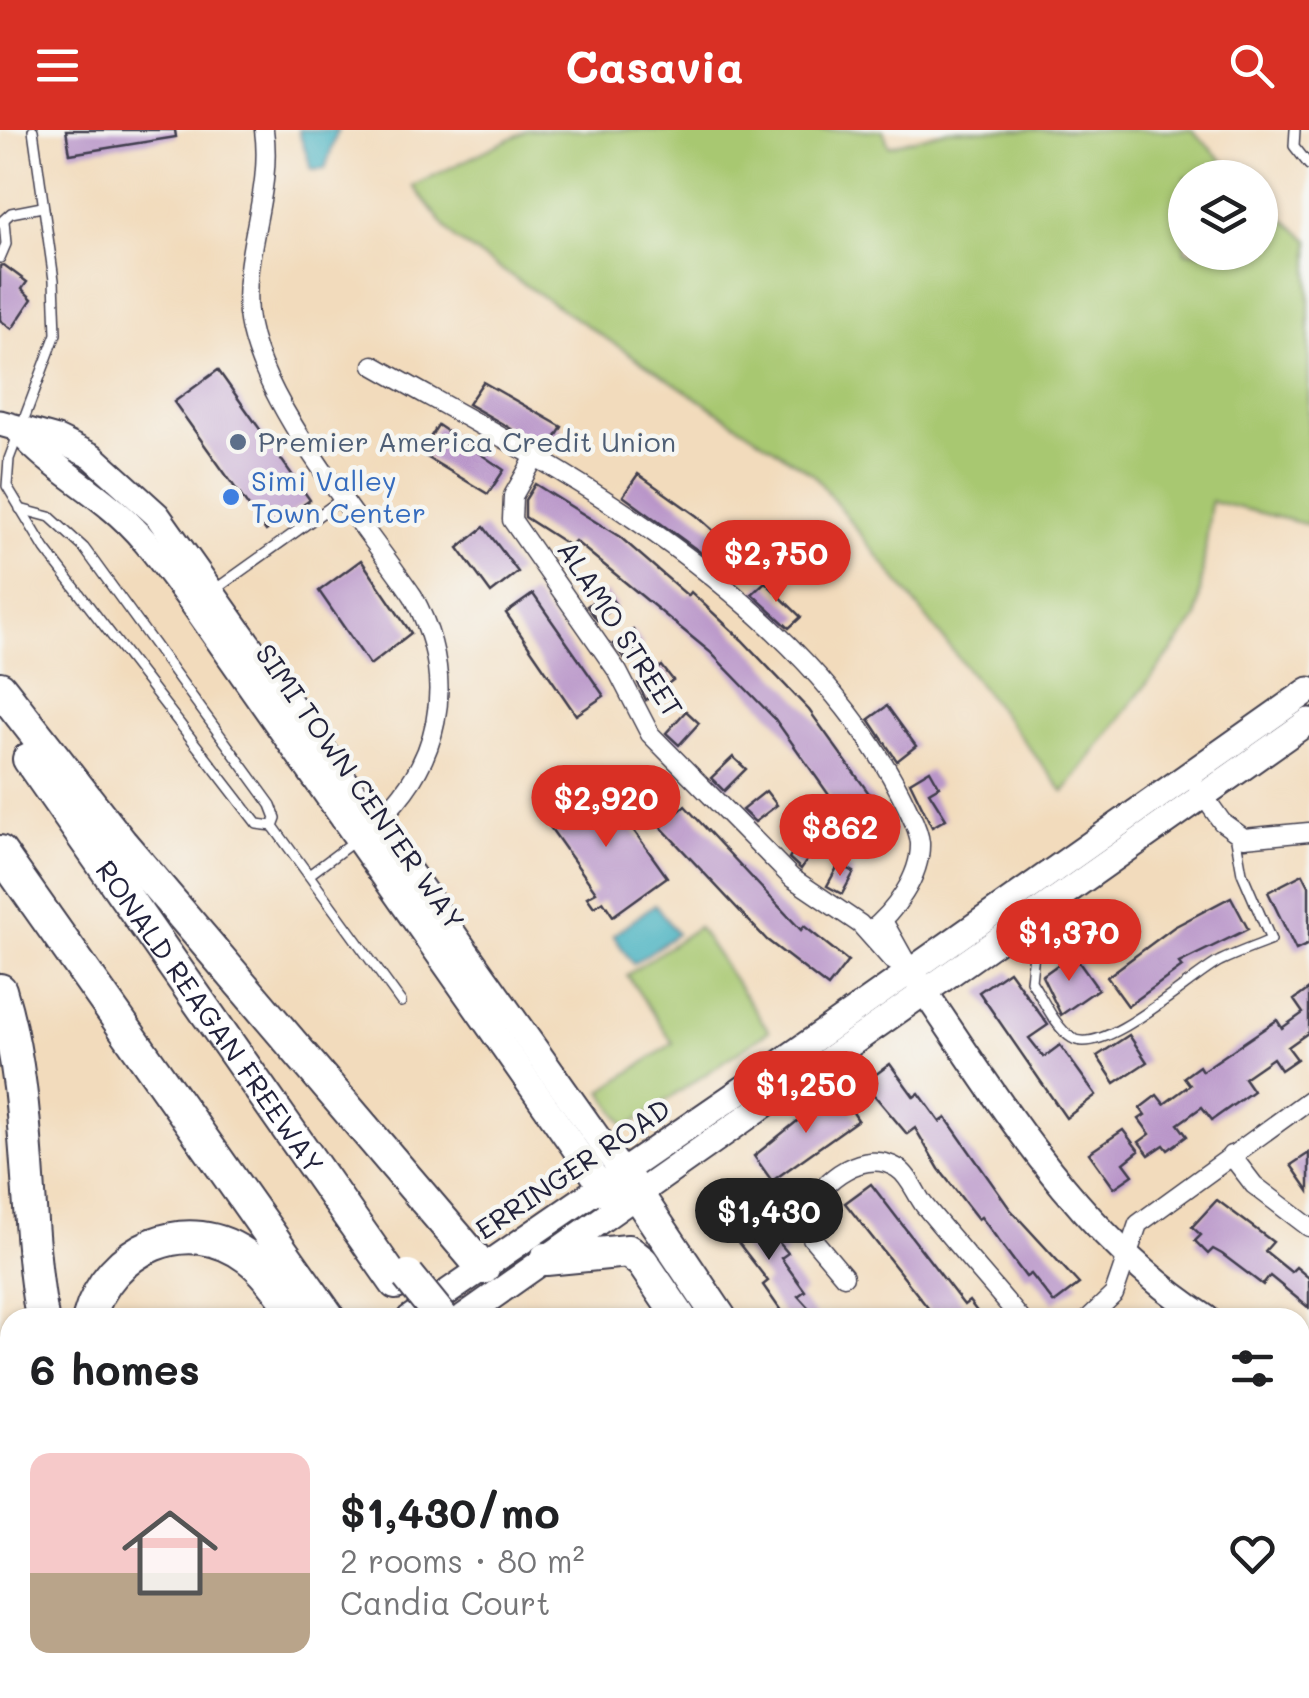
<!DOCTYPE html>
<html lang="en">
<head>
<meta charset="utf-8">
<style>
  body { margin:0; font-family:Mali,sans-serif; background:#f6f6f6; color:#202124; height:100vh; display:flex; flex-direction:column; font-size:38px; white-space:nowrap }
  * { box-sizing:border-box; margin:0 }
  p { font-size:32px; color:#757577 }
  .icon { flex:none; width:55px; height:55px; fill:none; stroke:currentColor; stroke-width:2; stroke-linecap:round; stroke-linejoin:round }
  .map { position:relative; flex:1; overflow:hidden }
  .drawer { position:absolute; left:0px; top:1178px; width:1310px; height:392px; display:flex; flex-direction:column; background:#fff; border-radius:30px 30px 0 0; box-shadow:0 2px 8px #0004 }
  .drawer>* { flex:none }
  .buttons { position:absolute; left:1168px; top:30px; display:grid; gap:20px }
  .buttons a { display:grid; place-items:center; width:110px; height:110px; border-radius:50%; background:#fff; box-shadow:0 2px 8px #0004; font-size:50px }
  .price { position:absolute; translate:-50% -85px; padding:0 22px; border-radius:35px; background:#d93025; color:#fff; font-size:32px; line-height:65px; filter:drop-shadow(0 2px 5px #0008) }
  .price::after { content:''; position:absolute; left:50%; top:60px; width:30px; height:22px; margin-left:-15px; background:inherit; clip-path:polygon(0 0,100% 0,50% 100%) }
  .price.active { background:#222; color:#fff }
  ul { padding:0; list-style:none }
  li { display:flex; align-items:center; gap:30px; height:250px; padding:0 30px }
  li+li { border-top:2px solid #e0e0e0 }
  li span { display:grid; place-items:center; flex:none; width:280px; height:200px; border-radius:20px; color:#555 }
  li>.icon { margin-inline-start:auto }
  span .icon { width:120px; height:120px; fill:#fffc; stroke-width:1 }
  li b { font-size:42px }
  h2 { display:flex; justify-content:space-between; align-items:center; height:120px; padding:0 30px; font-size:42px }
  header { display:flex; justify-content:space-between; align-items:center; height:130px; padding:0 30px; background:#d93025; color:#fff; font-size:45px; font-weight:700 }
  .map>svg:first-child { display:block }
</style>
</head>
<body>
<header><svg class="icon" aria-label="menu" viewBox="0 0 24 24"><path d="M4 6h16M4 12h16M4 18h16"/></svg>Casavia<svg class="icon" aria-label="search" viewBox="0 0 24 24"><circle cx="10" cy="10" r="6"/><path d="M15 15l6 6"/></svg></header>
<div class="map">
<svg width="1309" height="1568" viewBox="0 0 1309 1568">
  <rect width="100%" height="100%" fill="#f6f6f2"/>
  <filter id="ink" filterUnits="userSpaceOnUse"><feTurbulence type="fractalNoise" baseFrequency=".01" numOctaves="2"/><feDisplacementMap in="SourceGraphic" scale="20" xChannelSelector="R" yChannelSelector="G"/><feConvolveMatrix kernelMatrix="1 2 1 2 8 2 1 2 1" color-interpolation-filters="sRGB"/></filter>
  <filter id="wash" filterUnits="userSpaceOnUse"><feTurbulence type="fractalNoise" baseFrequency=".0048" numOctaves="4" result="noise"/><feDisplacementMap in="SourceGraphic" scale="40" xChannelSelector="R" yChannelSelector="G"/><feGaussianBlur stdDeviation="2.25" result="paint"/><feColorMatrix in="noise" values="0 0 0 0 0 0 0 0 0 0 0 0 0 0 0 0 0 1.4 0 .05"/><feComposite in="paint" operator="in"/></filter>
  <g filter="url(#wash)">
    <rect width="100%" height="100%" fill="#f2dbbc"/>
    <g fill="#a8c871" stroke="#657556" stroke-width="2.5">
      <path d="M528,0H883L889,16L949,0H1192L1239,47L1185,48V122H1260V69L1309,110V395L1211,371L1197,488L1064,662L814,345L455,109L413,56Z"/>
      <path d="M698,797L769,901L626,998L602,961L673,913L627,845Z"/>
    </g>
    <g fill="#41afbe" stroke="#32687c" stroke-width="2.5">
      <path d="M298,0H338L325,39L312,40Z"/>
      <path d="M655,774L677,804L633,834L613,805Z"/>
    </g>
    <g id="blocks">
      <g fill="#b996c9">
        <path d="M66,0H175L176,7L70,24Z"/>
        <path d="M4,135L27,152L22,159L32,169L12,199L0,190V136Z"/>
        <path d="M218,240L310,370L266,401L174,272Z"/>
        <path d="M483,252L562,297L548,320L468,274Z"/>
        <path d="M438,295L504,340L488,364L420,323Z"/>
        <path d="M638,344L697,386L734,419L718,435L623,366Z"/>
        <path d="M535,354L620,407L688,466L691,462L742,510L809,580L896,701L868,720L775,589L710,522L575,411L570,416L525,387V370Z"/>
        <path d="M484,397L518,442L491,463L458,418Z"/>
        <path d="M361,430L411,503L370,535L319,461Z"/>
        <path d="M765,452L801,487L789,498L752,464Z"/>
        <path d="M606,462L617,476L597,490L587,476Z"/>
        <path d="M533,464L604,566L576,585L506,483Z"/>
        <path d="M633,500L643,515L624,528L613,514Z"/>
        <path d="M662,536L673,550L646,570L638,553Z"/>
        <path d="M887,576L916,616L897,631L869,589Z"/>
        <path d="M686,581L699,593L679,615L666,603Z"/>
        <path d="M733,627L746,639L724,661L711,648Z"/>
        <path d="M930,640L939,656L929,662L946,689L932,697L910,652Z"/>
        <path d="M599,652L667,747L613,786L603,771L594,777L587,767L596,762L545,690Z"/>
        <path d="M766,661L777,675L755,692L742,680Z"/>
        <path d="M685,676L801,800L804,796L848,831L828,857L767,810L661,697Z"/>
        <path d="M800,711L814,720L801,739L789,728Z"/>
        <path d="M839,734L854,742L842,764L827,756Z"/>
        <path d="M1303,744L1309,756V814L1296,820L1268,762Z"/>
        <path d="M1231,767L1248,799L1179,833L1182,837L1128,876L1107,847L1174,797Z"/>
        <path d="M1073,824L1098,859L1061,885L1042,846Z"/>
        <path d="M1009,841L1048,895L1029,908L1044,927L1060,915L1096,965L1066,988L979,862Z"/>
        <path d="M1309,859V902L1288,917L1297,929L1281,940L1273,928L1244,948L1253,961L1212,990L1202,977L1178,994L1187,1006L1168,1020L1164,1015L1149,1025L1139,1012L1150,1004L1139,989L1145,985L1140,978L1157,965L1164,974L1190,955L1184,947L1199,936L1202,941L1277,890L1282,898L1303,883L1294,870Z"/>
        <path d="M1129,905L1147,932L1115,953L1097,926Z"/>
        <path d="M890,934L914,967L919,963L940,992L946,988L1010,1079L1079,1154L1054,1173L1031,1144L1026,1147L981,1087L978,1089L939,1039L915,998L907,1004L864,953Z"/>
        <path d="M841,964L858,990L772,1051L754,1026L817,975Z"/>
        <path d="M1123,1000L1139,1021L1124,1033L1133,1045L1114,1058L1089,1023Z"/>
        <path d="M1309,1023V1061L1291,1035Z"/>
        <path d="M871,1054L964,1175L969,1171L982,1188H936L845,1073Z"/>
        <path d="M1217,1070L1273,1112L1265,1121L1291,1142L1296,1137L1309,1148V1178L1270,1146L1263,1155L1222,1124L1213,1119L1208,1124L1195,1111L1201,1105L1192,1097Z"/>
        <path d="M747,1075L788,1123L781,1128L805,1161L798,1166L818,1188H786L763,1155L768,1151L723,1093Z"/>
      </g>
    </g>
  </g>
  <g filter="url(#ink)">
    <use href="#blocks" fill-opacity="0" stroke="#413e4e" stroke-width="2.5"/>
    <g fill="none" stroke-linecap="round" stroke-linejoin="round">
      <defs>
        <g id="lane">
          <path d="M33,0L54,150L56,204L9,329L7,356L45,419L257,694L273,696"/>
          <path d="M1295,0L1294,16L1309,35"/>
          <path d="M0,93L11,83L42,77"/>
          <path d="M0,128L6,114L4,91"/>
          <path d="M20,379L50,387L84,418L271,675L276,688L273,696L401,872"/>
          <path d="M213,461L343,368"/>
          <path d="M309,745L357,709"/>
          <path d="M1022,796L1034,823L1031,851C1042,867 1056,899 1072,908C1104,928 1191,846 1220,831C1237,823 1254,817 1271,810L1242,743L1235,704"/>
          <path d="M0,1270L6,1280L0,1284"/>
          <path d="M50,1560L56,1568"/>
          <path d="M0,1566L10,1559"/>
          <path d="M244,1568L256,1560"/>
        </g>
        <g id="street">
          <path d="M264,0C273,62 242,121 248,183C257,270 362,391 413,466C459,551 442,638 367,700"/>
          <path d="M373,235C461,285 551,332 634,389C739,460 853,561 907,677C912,688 919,700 920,713C921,746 894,783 869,802"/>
          <path d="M535,327L513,366L512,390L618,542L650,604L792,748L860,794L892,830L911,841"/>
          <path d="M1198,658L1222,692L1244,708L1309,702"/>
          <path d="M883,791L911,841"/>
          <path d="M1231,1025L1254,1055L1309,1097"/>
          <path d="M844,1146L812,1108L809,1079C822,1049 865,1018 897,1038C910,1046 915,1063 924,1075C955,1113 988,1150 1020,1188"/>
          <path d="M1089,1188L1114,1164L1138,1094L1309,970"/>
          <path d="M1300,1401L1309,1406"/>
          <path d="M851,1568L854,1560"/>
          <path d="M1172,1568L1183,1560"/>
        </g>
        <g id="secondary">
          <path d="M0,293L57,309L92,326L157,385L622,1042"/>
          <path d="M19,301C46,332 78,350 109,376C142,402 166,438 191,471L611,1070"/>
          <path d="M916,849C1001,973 1077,1104 1206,1188"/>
          <path d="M410,1188L749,955L1309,560"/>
          <path d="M462,1188L1309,591"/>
          <path d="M1300,1248L1309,1254"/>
          <path d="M0,1477L10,1470"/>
          <path d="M0,1510L10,1503"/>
        </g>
        <g id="highway">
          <path d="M0,558L121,713L483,1138"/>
          <path id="s1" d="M29,629L396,1153"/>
          <path d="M0,722L329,1188"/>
          <path d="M0,860C33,967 23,1079 42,1188"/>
          <path d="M622,1042L720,1188"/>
          <path d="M546,1129L628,1121L642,1132L680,1188"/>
          <path d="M89,1188C108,1119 188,1081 249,1128C269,1143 284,1168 300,1188"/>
          <path d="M522,1560L528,1568"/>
          <path d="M586,1560L592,1568"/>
          <path d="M680,1560L685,1568"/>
          <path d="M785,1560L786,1568"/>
        </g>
      </defs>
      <use href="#lane" stroke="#413e4e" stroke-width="12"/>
      <use href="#street" stroke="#413e4e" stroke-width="21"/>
      <use href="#secondary" stroke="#413e4e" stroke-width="29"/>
      <use href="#highway" stroke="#413e4e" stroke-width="36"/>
      <use href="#lane" stroke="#fff" stroke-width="9"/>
      <use href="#street" stroke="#fff" stroke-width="18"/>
      <use href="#secondary" stroke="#fff" stroke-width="25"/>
      <use href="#highway" stroke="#fff" stroke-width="32"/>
      <defs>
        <path id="highway-bridge" d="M408,1146L442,1188"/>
      </defs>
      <use href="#highway-bridge" stroke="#413e4e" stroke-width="36" stroke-linecap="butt"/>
      <use href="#highway-bridge" stroke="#fff" stroke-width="32"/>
    </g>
  </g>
  <circle fill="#5c6f8a" stroke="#f6f6f2" stroke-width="4" cx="238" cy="312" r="10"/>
  <circle fill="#3f7fe0" stroke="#f6f6f2" stroke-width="4" cx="231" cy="367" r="10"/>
  <g text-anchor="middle" stroke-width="9" stroke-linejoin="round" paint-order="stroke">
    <g font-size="28" fill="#4e5e75" stroke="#f6f6f2" text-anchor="start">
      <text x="258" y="322">Premier America Credit Union</text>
    </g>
    <g font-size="28" fill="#366cbe" stroke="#f6f6f2" text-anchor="start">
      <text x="251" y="361">Simi Valley<tspan x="251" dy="32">Town Center</tspan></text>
    </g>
    <g font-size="28" fill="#22223b" stroke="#f6f6f2">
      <text transform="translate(620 499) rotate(57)" y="10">ALAMO STREET</text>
      <text transform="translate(360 657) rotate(55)" y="10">SIMI TOWN CENTER WAY</text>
      <text dy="10" stroke="none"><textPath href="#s1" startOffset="315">RONALD REAGAN FREEWAY</textPath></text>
      <text transform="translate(573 1039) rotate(-34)" y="10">ERRINGER ROAD</text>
    </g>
  </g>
</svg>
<div class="buttons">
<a><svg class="icon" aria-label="layers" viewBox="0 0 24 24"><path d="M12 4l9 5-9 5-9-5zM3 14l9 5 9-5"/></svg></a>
</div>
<b class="price" style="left:776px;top:475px">$2,750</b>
<b class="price" style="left:606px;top:720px">$2,920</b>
<b class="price" style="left:840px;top:749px">$862</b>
<b class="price" style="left:1069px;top:854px">$1,370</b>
<b class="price" style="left:806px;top:1006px">$1,250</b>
<b class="price active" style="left:769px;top:1133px">$1,430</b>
<section class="drawer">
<h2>6 homes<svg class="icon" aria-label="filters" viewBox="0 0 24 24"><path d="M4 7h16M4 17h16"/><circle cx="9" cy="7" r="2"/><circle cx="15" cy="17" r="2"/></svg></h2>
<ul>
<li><span style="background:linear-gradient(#f6c9c9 60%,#b9a48a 0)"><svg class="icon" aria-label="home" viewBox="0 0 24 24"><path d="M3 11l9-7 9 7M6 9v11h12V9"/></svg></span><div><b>$1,430/mo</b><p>2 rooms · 80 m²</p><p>Candia Court</p></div><svg class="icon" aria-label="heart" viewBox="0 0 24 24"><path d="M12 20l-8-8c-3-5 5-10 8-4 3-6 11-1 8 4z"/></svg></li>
</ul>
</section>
</div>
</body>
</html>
